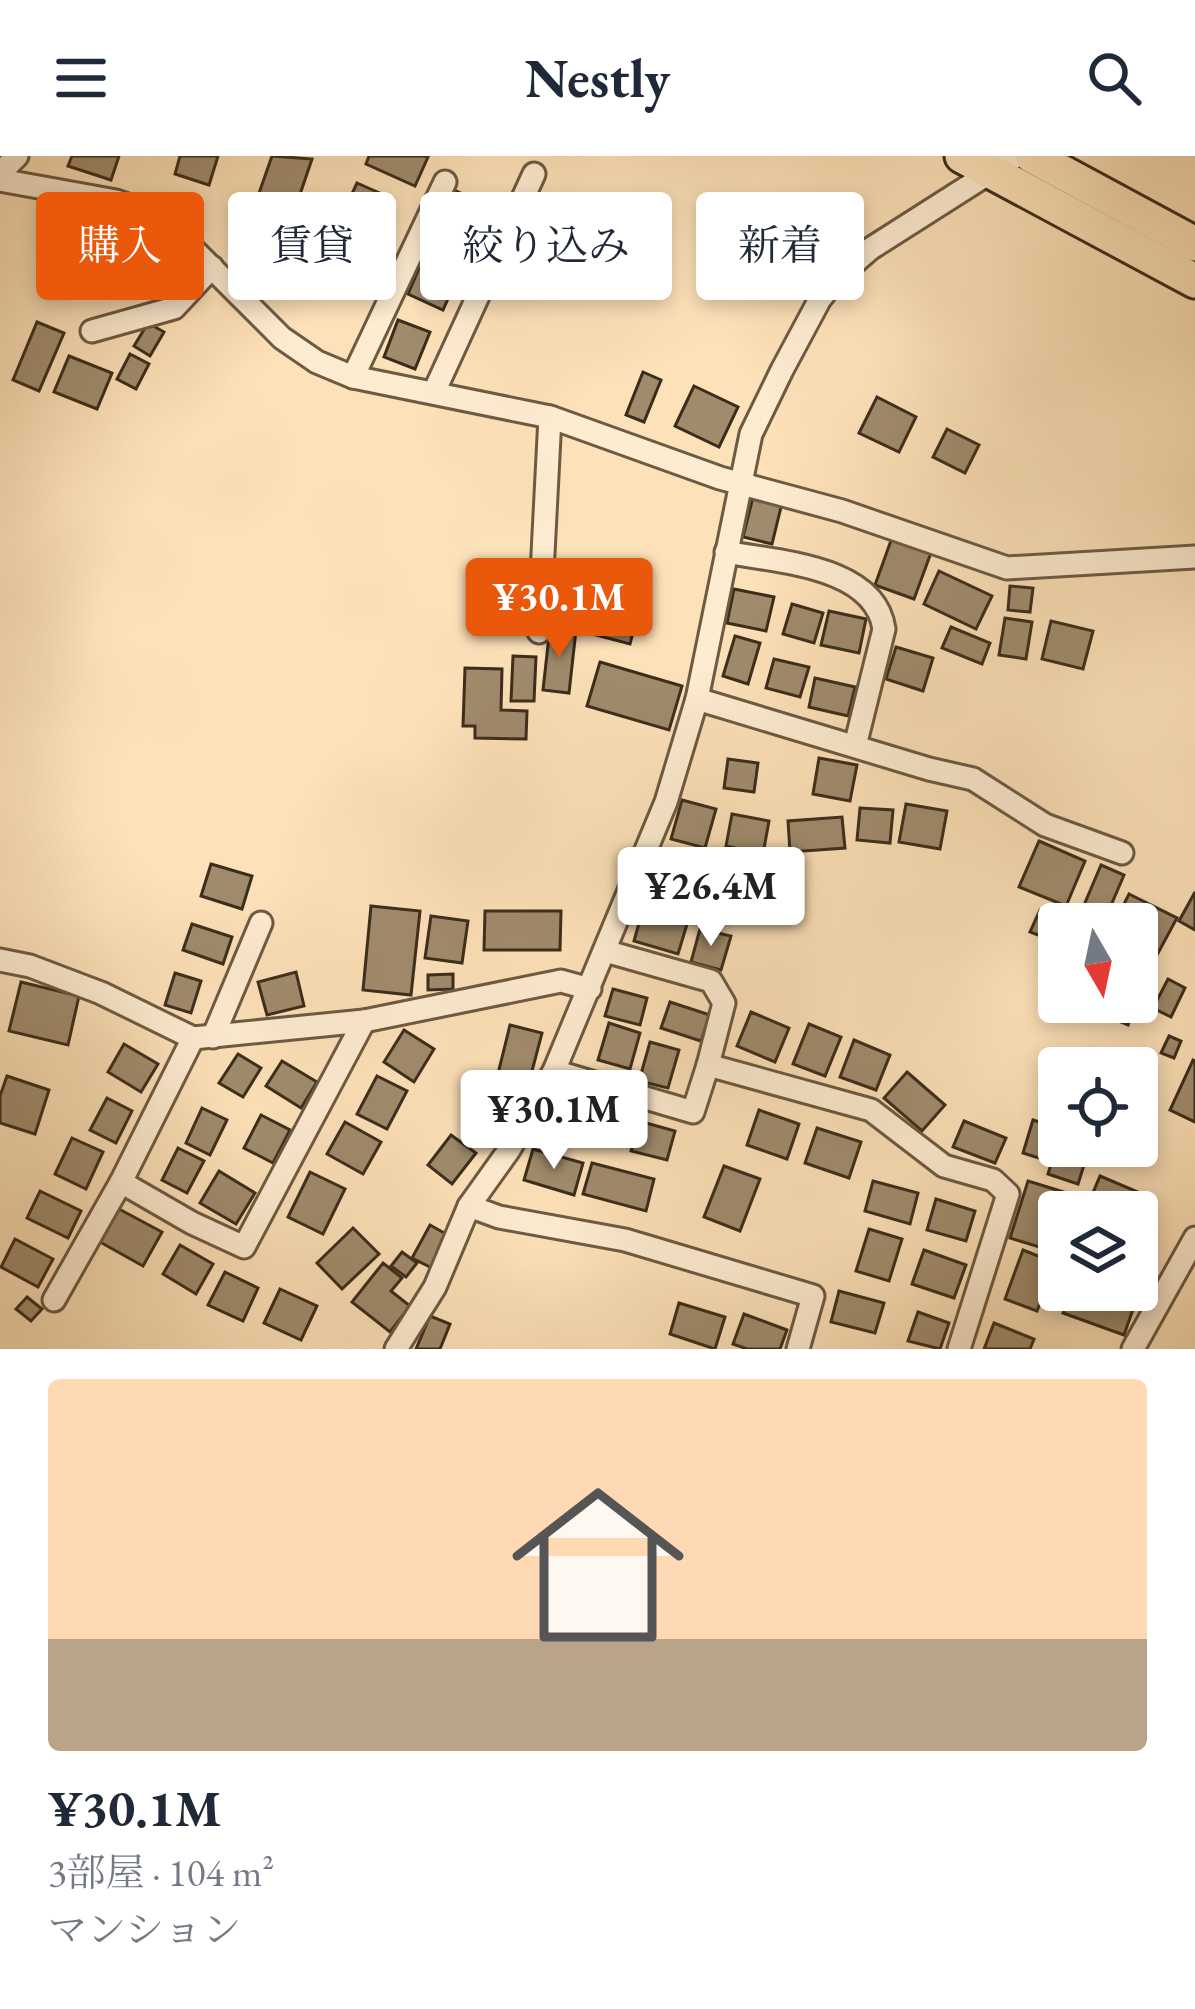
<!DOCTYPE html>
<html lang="ja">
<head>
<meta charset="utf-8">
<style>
  body { margin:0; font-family:"EB Garamond","Noto Serif JP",serif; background:#f2f2f3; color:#1f2937; height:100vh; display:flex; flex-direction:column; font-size:45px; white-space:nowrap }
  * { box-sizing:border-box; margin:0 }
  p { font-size:39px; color:#747a83 }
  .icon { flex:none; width:66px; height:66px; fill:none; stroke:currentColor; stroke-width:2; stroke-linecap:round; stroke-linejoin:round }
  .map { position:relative; height:1193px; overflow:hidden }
  .panel { display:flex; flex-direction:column; background:#fff; flex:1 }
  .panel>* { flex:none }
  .guide { position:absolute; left:36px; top:36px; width:1125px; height:108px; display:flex; gap:24px }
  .needle { width:78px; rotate:171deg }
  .fabs { position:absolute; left:1038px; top:747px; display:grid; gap:24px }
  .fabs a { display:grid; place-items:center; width:120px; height:120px; border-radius:12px; background:#fff; box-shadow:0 6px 18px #0003; font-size:60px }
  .price { position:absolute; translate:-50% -102px; padding:0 27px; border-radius:12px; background:#fff; color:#222; font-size:39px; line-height:78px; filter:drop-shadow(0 3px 6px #0008) }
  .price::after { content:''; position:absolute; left:50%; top:72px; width:36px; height:27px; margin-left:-18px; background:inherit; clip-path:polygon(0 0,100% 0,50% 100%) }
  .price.current { background:#ea580c; color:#fff }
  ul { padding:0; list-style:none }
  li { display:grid; align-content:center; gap:24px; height:636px; padding:0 48px }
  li+li { border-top:3px solid #e0e1e3 }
  li span { display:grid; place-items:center; height:372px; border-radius:12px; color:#555 }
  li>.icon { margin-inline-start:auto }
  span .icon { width:216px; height:216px; fill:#fffc; stroke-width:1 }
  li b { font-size:51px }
  .chip { padding:0 42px; border-radius:12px; background:#fff; box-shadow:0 6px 18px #0003; font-size:42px; line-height:108px }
  .chip.current { background:#ea580c; color:#fff }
  header { display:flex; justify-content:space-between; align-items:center; height:156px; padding:0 48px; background:#fff; font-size:54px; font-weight:700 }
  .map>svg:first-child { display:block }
</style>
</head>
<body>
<header><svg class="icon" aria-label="menu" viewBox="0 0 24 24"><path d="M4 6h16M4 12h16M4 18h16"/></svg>Nestly<svg class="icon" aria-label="search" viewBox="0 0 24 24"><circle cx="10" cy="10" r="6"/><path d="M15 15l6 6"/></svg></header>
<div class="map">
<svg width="1195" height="1193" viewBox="0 0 1195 1193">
  <rect width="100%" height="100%" fill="#fde1b8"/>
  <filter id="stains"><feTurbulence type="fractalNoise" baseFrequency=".00167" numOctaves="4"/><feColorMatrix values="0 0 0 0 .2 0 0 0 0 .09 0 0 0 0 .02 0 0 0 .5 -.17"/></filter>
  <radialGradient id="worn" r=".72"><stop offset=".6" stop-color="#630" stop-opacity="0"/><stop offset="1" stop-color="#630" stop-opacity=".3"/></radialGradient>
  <g fill="#a08b6d" stroke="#3b2d1b" stroke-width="3">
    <path d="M72,0H119L111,24L68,10Z"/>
    <path d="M180,0H218L209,29L175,18Z"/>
    <path d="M272,0L312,3L295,53L258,40Z"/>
    <path d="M369,0H425L428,1L415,30L366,8Z"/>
    <path d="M357,27L393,43L379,73L343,57Z"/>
    <path d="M454,34L485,48L471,79L440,65Z"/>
    <path d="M306,72L340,89L324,120L291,103Z"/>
    <path d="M348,96L379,109L365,141L334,127Z"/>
    <path d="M423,103L459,118L443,154L408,138Z"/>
    <path d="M398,164L430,176L415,213L384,201Z"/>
    <path d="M37,166L64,177L39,235L13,224Z"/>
    <path d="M148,167L164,176L150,200L134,190Z"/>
    <path d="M130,198L149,208L136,233L117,223Z"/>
    <path d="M69,200L112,217L97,253L54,236Z"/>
    <path d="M643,216L661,224L644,266L626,259Z"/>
    <path d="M694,230L738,251L719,291L675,270Z"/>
    <path d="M877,241L916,261L899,296L859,277Z"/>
    <path d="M947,273L979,289L965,317L933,301Z"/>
    <path d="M753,341L782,347L772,388L743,381Z"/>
    <path d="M893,379L932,394L914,443L875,429Z"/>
    <path d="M939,415L992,440L976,473L924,448Z"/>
    <path d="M1010,430L1033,432L1030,456L1008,454Z"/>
    <path d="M734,433L774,441L766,475L727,467Z"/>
    <path d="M792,448L823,457L814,487L783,478Z"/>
    <path d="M595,450L637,460L630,488L588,477Z"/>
    <path d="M829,455L866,463L859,497L821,489Z"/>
    <path d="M1005,462L1032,466L1026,503L999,499Z"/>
    <path d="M1051,465L1093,475L1083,513L1042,503Z"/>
    <path d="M550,471L576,474L569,537L543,534Z"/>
    <path d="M951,471L990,487L982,508L942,492Z"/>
    <path d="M735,480L760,487L748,528L723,520Z"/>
    <path d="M896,491L933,502L923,535L886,523Z"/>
    <path d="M513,500L536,501L534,545H511Z"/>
    <path d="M774,503L809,511L800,541L766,532Z"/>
    <path d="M600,506L682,530L669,574L587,550Z"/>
    <path d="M465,512L502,513L501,554L527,555L526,583L475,582V570H463Z"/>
    <path d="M815,522L855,531L848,560L809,551Z"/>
    <path d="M819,602L857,609L850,645L813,638Z"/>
    <path d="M728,603L758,607L754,636L724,632Z"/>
    <path d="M682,644L716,653L705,692L671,683Z"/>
    <path d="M906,648L947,655L940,693L899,686Z"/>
    <path d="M860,652L893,654L890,687L857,684Z"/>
    <path d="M732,658L769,665L763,698L726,690Z"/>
    <path d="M842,661L845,692L790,696L788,665Z"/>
    <path d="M1039,685L1085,705L1066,750L1019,731Z"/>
    <path d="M211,708L252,720L242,753L201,740Z"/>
    <path d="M1101,709L1124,719L1103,768H1076Z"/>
    <path d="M686,714L712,719L709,738L683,733Z"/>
    <path d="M1195,736V774L1179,765Z"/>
    <path d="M1129,738L1177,762L1151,810L1137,803V768H1114Z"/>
    <path d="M646,742L691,755L678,798L634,785Z"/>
    <path d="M371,750L420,755L411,839L363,834Z"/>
    <path d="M1040,754L1065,765L1059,768L1056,786L1030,776Z"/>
    <path d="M485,755H561L560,794H484Z"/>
    <path d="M431,760L468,765L462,807L425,802Z"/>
    <path d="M192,768L232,781L223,808L183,794Z"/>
    <path d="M700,773L731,780L721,814L691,806Z"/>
    <path d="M296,816L304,850L267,859L258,826Z"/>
    <path d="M175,817L201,825L191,857L165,849Z"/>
    <path d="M453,818V833L428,834V819Z"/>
    <path d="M1168,823L1185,832L1171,861L1153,852Z"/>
    <path d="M21,826L79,840L68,889L9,875Z"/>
    <path d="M613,833L647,842L640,869L605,860Z"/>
    <path d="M1137,834L1142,836L1128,869L1075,846H1137Z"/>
    <path d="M670,846L710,859L701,885L661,872Z"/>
    <path d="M751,856L789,872L775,906L737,890Z"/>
    <path d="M609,867L640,877L630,913L598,904Z"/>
    <path d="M809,868L841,881L825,920L793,908Z"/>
    <path d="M510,869L542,877L526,938L495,930Z"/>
    <path d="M404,874L434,893L414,926L384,906Z"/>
    <path d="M1169,880L1181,885L1174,902L1161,897Z"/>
    <path d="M854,884L890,899L876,934L840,921Z"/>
    <path d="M650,886L679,894L668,932L639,925Z"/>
    <path d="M124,888L158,908L141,936L108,916Z"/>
    <path d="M238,898L261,912L243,941L219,927Z"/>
    <path d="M1193,904L1195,905V966L1170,954Z"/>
    <path d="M282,905L317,926L301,952L266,930Z"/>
    <path d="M907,916L945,949L922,975L884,942Z"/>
    <path d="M7,920L49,934L35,978L0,967V940Z"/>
    <path d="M377,920L407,935L387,973L357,958Z"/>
    <path d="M484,939L510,961L494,981L467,959Z"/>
    <path d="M107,942L132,955L116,987L90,974Z"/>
    <path d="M569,948L617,961L609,990L561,978Z"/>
    <path d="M202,952L227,964L210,999L186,987Z"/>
    <path d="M759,954L799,968L787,1003L747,989Z"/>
    <path d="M261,959L290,974L273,1007L244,992Z"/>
    <path d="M1033,964L1052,970L1042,1003L1023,997Z"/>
    <path d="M639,965L675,975L667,1004L631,995Z"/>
    <path d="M964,965L1006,982L995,1007L953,991Z"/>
    <path d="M345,966L381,986L363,1018L327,998Z"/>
    <path d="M817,972L861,986L849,1022L805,1007Z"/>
    <path d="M451,979L476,997L452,1028L428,1009Z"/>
    <path d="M72,982L103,996L86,1033L55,1018Z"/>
    <path d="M1059,982V990H1090L1078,1028L1048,1018Z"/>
    <path d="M178,992L204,1005L187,1037L162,1024Z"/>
    <path d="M533,993L583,1007L574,1039L524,1024Z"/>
    <path d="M592,1007L654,1023L646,1055L583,1038Z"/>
    <path d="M724,1010L760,1023L740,1075L704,1061Z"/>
    <path d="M219,1015L255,1037L236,1068L200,1047Z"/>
    <path d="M310,1016L345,1033L323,1078L288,1061Z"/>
    <path d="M1100,1020L1138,1036L1130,1056H1115L1089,1046Z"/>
    <path d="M873,1025L918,1037L910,1068L865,1055Z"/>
    <path d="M1028,1025L1080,1041L1075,1056H1059V1097L1010,1082Z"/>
    <path d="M40,1035L81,1055L68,1082L27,1062Z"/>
    <path d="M936,1043L975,1055L966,1085L927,1074Z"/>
    <path d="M119,1053L162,1076L143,1110L100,1086Z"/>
    <path d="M430,1069L448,1079L432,1112L412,1102Z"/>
    <path d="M353,1072L379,1098L342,1133L317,1107Z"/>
    <path d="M869,1073L902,1083L889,1125L856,1115Z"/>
    <path d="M15,1083L53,1103L38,1131L1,1111Z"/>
    <path d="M180,1089L213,1108L196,1138L163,1118Z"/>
    <path d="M924,1094L966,1109L954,1142L912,1128Z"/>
    <path d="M1023,1094L1056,1107L1037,1155L1005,1143Z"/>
    <path d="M402,1096L417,1107L406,1121L391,1110Z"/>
    <path d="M383,1107L402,1122L391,1135L410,1150L390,1176L352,1146Z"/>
    <path d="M225,1116L258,1132L243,1165L208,1149Z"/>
    <path d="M280,1133L317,1150L301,1184L264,1167Z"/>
    <path d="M1072,1134H1123L1138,1139L1124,1179L1063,1157Z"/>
    <path d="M839,1135L884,1147L875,1177L831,1166Z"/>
    <path d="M27,1141L42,1153L31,1165L16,1153Z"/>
    <path d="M679,1147L725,1161L715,1193L670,1178Z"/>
    <path d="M918,1156L949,1167L940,1193L908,1185Z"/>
    <path d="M744,1158L787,1174L780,1193H747L733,1188Z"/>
    <path d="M430,1160L450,1168L440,1193H416Z"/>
    <path d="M994,1167L1034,1183L1030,1193H984Z"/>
  </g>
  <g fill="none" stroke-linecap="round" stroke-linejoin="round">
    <defs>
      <g id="minor">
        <path d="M0,17L17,0"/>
        <path d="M0,24L116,45L141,54L172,72L282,182L317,206L353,221L550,261L720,322L842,355L1007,412L1195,401"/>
        <path d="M92,175L174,152L212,111"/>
        <path d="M353,221L445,26"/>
        <path d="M434,236L534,18"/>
        <path d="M726,396C776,406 875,409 884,473L855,590"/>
        <path d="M539,476L550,261"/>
        <path d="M697,543L929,613L973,623L1045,669L1122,697"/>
        <path d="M605,795L711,825L724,847L708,909"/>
        <path d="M0,804L30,810L101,837L193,882L364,865L561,825L590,833"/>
        <path d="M213,881L261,767"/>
        <path d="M193,882L121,1026L192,1067L244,1091L364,865"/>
        <path d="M554,915L693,956L708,909L871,954L944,1010L993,1024L1008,1038L959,1193"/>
        <path d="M469,1050L499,1061L625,1084L813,1140L798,1193"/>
        <path d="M54,1144L121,1026"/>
        <path d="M396,1193L435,1131L469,1050L509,994L554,915L666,646L697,543L751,278L782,214L820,143L839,120L870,93L1016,0"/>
        <path d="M1133,1193L1195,1082"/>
      </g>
      <g id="trunk">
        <path d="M962,0L1195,125"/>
        <path d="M1032,0L1195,88"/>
      </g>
    </defs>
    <use href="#minor" stroke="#6c5a42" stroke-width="27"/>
    <use href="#trunk" stroke="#3b2d1b" stroke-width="39"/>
    <use href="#minor" stroke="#feecd1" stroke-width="21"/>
    <use href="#trunk" stroke="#fde1b8" stroke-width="33"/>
  </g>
  <rect width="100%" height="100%" filter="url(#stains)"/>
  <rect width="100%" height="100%" fill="url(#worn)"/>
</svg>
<div class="fabs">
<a><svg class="needle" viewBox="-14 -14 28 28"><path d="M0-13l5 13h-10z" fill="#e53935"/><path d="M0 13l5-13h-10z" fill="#747a83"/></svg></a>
<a><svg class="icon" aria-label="locate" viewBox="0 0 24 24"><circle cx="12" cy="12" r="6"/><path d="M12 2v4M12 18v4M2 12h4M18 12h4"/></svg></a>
<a><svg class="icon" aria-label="layers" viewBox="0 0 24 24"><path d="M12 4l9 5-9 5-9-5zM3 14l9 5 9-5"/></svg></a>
</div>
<b class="price current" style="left:559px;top:504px">¥30.1M</b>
<b class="price" style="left:711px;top:793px">¥26.4M</b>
<b class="price" style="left:554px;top:1016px">¥30.1M</b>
<div class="guide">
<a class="chip current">購入</a>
<a class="chip">賃貸</a>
<a class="chip">絞り込み</a>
<a class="chip">新着</a>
</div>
</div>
<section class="panel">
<ul>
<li><span style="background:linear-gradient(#ffd9b3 70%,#b9a48a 0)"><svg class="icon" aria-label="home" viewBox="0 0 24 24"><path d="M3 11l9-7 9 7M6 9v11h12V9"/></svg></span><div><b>¥30.1M</b><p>3部屋 · 104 m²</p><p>マンション</p></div></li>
</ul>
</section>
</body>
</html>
